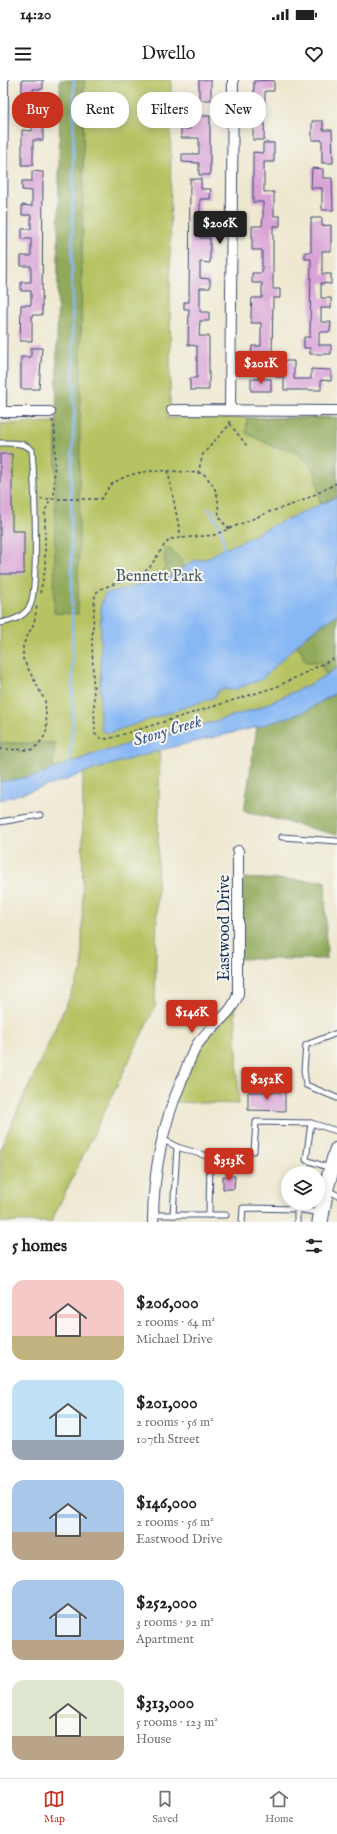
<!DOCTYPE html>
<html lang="en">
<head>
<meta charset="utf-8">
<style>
  body { margin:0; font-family:"IM FELL English",serif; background:#f6f6f6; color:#202124; height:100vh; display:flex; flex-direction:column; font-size:15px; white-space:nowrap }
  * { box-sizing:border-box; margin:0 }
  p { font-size:13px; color:#757577 }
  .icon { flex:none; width:22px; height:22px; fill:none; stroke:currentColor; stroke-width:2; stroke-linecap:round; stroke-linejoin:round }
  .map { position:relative; height:1142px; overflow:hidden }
  .sheet { display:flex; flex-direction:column; background:#fff; flex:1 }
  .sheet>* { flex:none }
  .hud { position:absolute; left:12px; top:12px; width:313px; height:36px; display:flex; gap:8px }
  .tools { position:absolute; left:281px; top:1086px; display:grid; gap:8px }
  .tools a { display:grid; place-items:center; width:44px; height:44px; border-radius:50%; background:#fff; box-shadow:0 2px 10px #0003; font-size:20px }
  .price { position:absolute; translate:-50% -34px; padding:0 9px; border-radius:4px; background:#c8321e; color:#fff; font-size:13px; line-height:26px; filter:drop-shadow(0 1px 2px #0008) }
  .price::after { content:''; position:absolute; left:50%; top:24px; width:12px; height:9px; margin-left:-6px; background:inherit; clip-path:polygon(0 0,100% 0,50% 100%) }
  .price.on { background:#222; color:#fff }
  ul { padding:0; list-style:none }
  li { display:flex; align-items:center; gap:12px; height:100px; padding:0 12px }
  li span { display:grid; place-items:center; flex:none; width:112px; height:80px; border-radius:12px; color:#555 }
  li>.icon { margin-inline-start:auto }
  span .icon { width:48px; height:48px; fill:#fffc; stroke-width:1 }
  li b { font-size:17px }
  h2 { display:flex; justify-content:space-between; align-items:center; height:48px; padding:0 12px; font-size:17px }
  .pill { padding:0 14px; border-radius:16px; background:#fff; box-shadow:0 2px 10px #0003; font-size:14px; line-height:36px }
  .pill.on { background:#c8321e; color:#fff }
  .status { display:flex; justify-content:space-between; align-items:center; height:28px; padding:0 20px; background:#fff; direction:ltr }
  .status svg { height:11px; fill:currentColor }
  header { display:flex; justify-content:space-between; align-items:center; height:52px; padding:0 12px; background:#fff; font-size:18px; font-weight:600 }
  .menu { display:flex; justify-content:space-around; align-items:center; height:56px; border-top:1px solid #e0e0e0; background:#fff; font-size:11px; color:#757577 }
  .menu a { display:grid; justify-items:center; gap:2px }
  .menu .on { color:#c8321e }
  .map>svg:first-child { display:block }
</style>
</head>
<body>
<div class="status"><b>14:20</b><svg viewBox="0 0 49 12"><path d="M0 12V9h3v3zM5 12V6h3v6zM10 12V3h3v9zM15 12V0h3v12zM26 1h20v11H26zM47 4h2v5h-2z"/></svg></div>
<header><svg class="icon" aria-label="menu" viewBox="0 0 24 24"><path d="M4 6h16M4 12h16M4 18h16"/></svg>Dwello<svg class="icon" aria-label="heart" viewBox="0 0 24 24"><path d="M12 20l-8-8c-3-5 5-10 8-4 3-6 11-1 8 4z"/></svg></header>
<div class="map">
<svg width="337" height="1142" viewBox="0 0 337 1142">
  <rect width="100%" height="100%" fill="#f6f6f2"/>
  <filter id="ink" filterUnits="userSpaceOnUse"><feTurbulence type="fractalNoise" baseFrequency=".025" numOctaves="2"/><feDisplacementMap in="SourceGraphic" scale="8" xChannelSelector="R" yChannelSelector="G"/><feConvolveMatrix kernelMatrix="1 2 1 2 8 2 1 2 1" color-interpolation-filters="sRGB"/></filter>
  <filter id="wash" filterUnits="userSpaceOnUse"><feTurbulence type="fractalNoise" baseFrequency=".012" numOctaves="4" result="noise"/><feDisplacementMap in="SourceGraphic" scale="16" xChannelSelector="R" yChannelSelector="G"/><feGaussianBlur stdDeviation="0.9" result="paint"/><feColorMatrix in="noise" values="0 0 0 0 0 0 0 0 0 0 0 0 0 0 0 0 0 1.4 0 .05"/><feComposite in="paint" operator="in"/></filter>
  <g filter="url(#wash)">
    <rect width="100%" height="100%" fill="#efe8d0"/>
    <g fill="#b7c364" stroke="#697961">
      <path d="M84,0H171L170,334L165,338L337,337V588L311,604L256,629L176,653L157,656L111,670L102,671L35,696L0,702V344L80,341Z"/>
      <path d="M160,670L155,927L51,1142H0V1069L82,890L83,693Z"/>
      <path d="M235,924L239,1024L173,1022L190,978Z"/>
    </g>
    <g fill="#91a95a" stroke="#566c5c">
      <path d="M60,0H84L78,534L54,533Z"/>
      <path d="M247,338H337V417L320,423L315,391L299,373L274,367L246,353Z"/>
      <path d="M166,468H169L183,481L184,486C178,494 173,496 163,498L165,485L164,469Z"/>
      <path d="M337,534V588L329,594L324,592L321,582H306L303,578L302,571L296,566L306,556Z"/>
      <path d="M337,612V755L244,731L257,647L304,632Z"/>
      <path d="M0,663H55L53,689L35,696L0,702Z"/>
      <path d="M238,798L325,801L327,879H238Z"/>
    </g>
    <g fill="#88b8f4" stroke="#5274a9">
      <path d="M337,417V534L306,556L261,600L233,610L222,609L218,611L215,617L112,652L107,653L102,651L100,639L101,524L105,514L172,496L193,481L209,478L217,472L241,462L263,450Z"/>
      <path d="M337,588V612L304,632L257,647L160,670L83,693L69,699L0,720V702L35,696L102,671L111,670L141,659L176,653L256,629L311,604Z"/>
    </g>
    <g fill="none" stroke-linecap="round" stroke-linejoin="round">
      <g stroke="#88b8f4" stroke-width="2.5">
        <path d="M208,429L213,432V437C222,445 223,458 224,469"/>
        <path d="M69,683L73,643L71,408L74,337L72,200L74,0"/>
      </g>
    </g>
    <g id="blocks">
      <g fill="#d9a2d6">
        <path d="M22,0H43V9H33V34H22Z"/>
        <rect x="199" y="0" width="12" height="20"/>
        <path d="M274,0V11H265L264,60H253L254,1Z"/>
        <path d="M190,27H201V36H210V95H199V83L182,82V74H199V58H181V49H190Z"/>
        <path d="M32,41L43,42V60H33V85H22V50L32,51Z"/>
        <path d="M312,41H323V50H332L333,83H322V60H312Z"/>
        <path d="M263,63H274V82H264V112H274V136H280V146H273V209H280V218H273L272,276H251L252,266H261V243H251V233L252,218H262V203H252V193H262V170H252V146H262L263,136V122H253V72L263,73Z"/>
        <path d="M312,88L323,89V98H332L333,130H322V108H311Z"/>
        <path d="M32,91L43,92L42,235H32V261H20L21,225H31V211H21V202H31V186H21V176H31V159H22V149H31V135H22V125L32,126V111L22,110V101H32Z"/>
        <path d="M190,99H201V109H211L210,119H200V134H210V144H200V158H210V183L200,182V198L210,199V208H200V232H209V241H200L199,256H209V310H190V298H197V266L188,265L189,229H184V222H189Z"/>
        <path d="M311,138H322V146L331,145V171H322V194H331V204L321,203V218H331V228H321V242H331L330,252H319V265H331V274H310V268H304V257H310L311,179H305V172H311Z"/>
        <path d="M31,268H42L39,309H21V277H31Z"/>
        <path d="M276,281H294V299H311V289L331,290V301L321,300V310H284V297H276Z"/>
        <rect x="251" y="299" width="20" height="12"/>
        <path d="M0,374H12V451H24V494H0Z"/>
        <path d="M248,1012H285V1031L248,1030Z"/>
        <path d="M223,1096H235L234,1109H223Z"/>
      </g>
    </g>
  </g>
  <g filter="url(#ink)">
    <use href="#blocks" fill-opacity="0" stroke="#3b4b6f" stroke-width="1"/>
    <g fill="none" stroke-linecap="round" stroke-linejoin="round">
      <defs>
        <g id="service">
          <path d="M0,363C11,363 24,362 32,370C34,396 40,511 29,528C22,538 11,541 0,543"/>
          <path d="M0,742L40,735"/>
          <path d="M282,757L337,761"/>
          <path d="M337,953L306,965L304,990L306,1005L337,1018"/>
          <path d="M311,1043L306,1080L330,1088"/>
          <path d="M162,1059L177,1067L210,1077L209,1135"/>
          <path d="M254,1071L256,1042L311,1043L337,1051"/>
          <path d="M318,1105L337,1115"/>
          <path d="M297,1129L320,1133"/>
          <path d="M153,1135H226"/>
          <path d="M173,1135L177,1067"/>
          <path d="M242,1142L243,1128L297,1129V1142"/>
        </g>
        <g id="minor">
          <path d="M172,330L337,331"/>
          <path d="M230,330L233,0"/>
          <path d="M0,332H50"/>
          <path d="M1,332L3,0"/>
          <path d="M153,1142C153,1093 162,1047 181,1002C186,990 190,977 197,965C209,946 232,936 238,914V771"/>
        </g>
        <path id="primary" d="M320,1142L326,1108L337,1070"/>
      </defs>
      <use href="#service" stroke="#3b4b6f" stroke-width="7"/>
      <use href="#minor" stroke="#3b4b6f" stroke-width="12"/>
      <use href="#primary" stroke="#3b4b6f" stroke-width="17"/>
      <g stroke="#3b4b6f" stroke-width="1.5" stroke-dasharray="3 3" stroke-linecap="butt">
        <path d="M52,340L55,349L54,418"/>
        <path d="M230,344L247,366"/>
        <path d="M168,391L181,458"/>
        <path d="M198,393H203C208,399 214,405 216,412C222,428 212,435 230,449"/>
        <path d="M337,403L300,422L269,432L214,455L171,459L165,464L150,487L142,494L100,509L95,514L92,562L95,654L100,658L108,659L276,607L337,577"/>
        <path d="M40,419H101C105,415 108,407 112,404C138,386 169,391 198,393L203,374L230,344V340"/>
        <path d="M40,513L45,490V431L51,418"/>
        <path d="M0,669L31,670L38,665L44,657L47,649L45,621L23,579V565L34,543L37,526"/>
      </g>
      <use href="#service" stroke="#fff" stroke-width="5"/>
      <use href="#minor" stroke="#fff" stroke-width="10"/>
      <use href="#primary" stroke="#fff" stroke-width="15"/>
    </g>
  </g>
  <g text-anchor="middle" stroke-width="4" stroke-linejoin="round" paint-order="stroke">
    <g font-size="16" fill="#4a5b60" stroke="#f6f6f2">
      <text x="159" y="501">Bennett Park</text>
    </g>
    <g font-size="16" fill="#1b2f5e" stroke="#f6f6f2">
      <text transform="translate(223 848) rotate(-90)" y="6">Eastwood Drive</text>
    </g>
    <g font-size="17" font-style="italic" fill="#3c588b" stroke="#f6f6f2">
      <text transform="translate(167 650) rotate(-17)" y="6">Stony Creek</text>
    </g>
  </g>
</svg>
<div class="tools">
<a><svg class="icon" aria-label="layers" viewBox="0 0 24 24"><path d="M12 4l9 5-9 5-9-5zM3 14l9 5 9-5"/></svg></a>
</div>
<b class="price on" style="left:220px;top:165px">$206K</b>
<b class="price" style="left:261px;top:305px">$201K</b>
<b class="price" style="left:192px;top:954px">$146K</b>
<b class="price" style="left:267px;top:1021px">$252K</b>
<b class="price" style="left:229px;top:1102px">$313K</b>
<div class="hud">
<a class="pill on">Buy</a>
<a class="pill">Rent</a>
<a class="pill">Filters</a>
<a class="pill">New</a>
</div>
</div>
<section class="sheet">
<h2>5 homes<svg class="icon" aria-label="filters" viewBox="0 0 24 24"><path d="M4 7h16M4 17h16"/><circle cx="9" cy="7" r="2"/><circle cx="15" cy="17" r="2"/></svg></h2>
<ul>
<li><span style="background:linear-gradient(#f6c9c9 70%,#c2b280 0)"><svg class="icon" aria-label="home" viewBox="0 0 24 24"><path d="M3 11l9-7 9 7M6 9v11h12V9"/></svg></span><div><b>$206,000</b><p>2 rooms · 64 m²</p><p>Michael Drive</p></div></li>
<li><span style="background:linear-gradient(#bfe0f5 75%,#9aa5b1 0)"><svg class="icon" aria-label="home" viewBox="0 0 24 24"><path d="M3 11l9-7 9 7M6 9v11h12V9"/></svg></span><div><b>$201,000</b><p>2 rooms · 56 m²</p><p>107th Street</p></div></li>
<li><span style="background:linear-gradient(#a9c7e8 65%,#b9a48a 0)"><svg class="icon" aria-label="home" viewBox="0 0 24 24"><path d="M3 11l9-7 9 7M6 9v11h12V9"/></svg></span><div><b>$146,000</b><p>2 rooms · 56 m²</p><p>Eastwood Drive</p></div></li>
<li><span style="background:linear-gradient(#a9c7e8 75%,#b9a48a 0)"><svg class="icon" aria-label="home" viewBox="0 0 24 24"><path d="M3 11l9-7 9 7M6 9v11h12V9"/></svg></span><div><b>$252,000</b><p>3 rooms · 92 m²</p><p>Apartment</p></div></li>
<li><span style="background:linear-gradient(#dfe7d0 70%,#b9a48a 0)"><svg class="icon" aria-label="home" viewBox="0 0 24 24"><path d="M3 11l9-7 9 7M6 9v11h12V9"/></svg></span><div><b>$313,000</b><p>5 rooms · 123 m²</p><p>House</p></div></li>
</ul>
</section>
<nav class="menu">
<a class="on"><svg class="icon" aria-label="map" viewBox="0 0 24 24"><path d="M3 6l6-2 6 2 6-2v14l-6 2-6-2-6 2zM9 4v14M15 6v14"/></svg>Map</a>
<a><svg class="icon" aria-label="saved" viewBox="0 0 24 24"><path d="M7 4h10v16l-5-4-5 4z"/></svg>Saved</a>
<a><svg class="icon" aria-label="home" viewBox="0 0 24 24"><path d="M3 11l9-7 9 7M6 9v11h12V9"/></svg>Home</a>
</nav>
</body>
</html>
